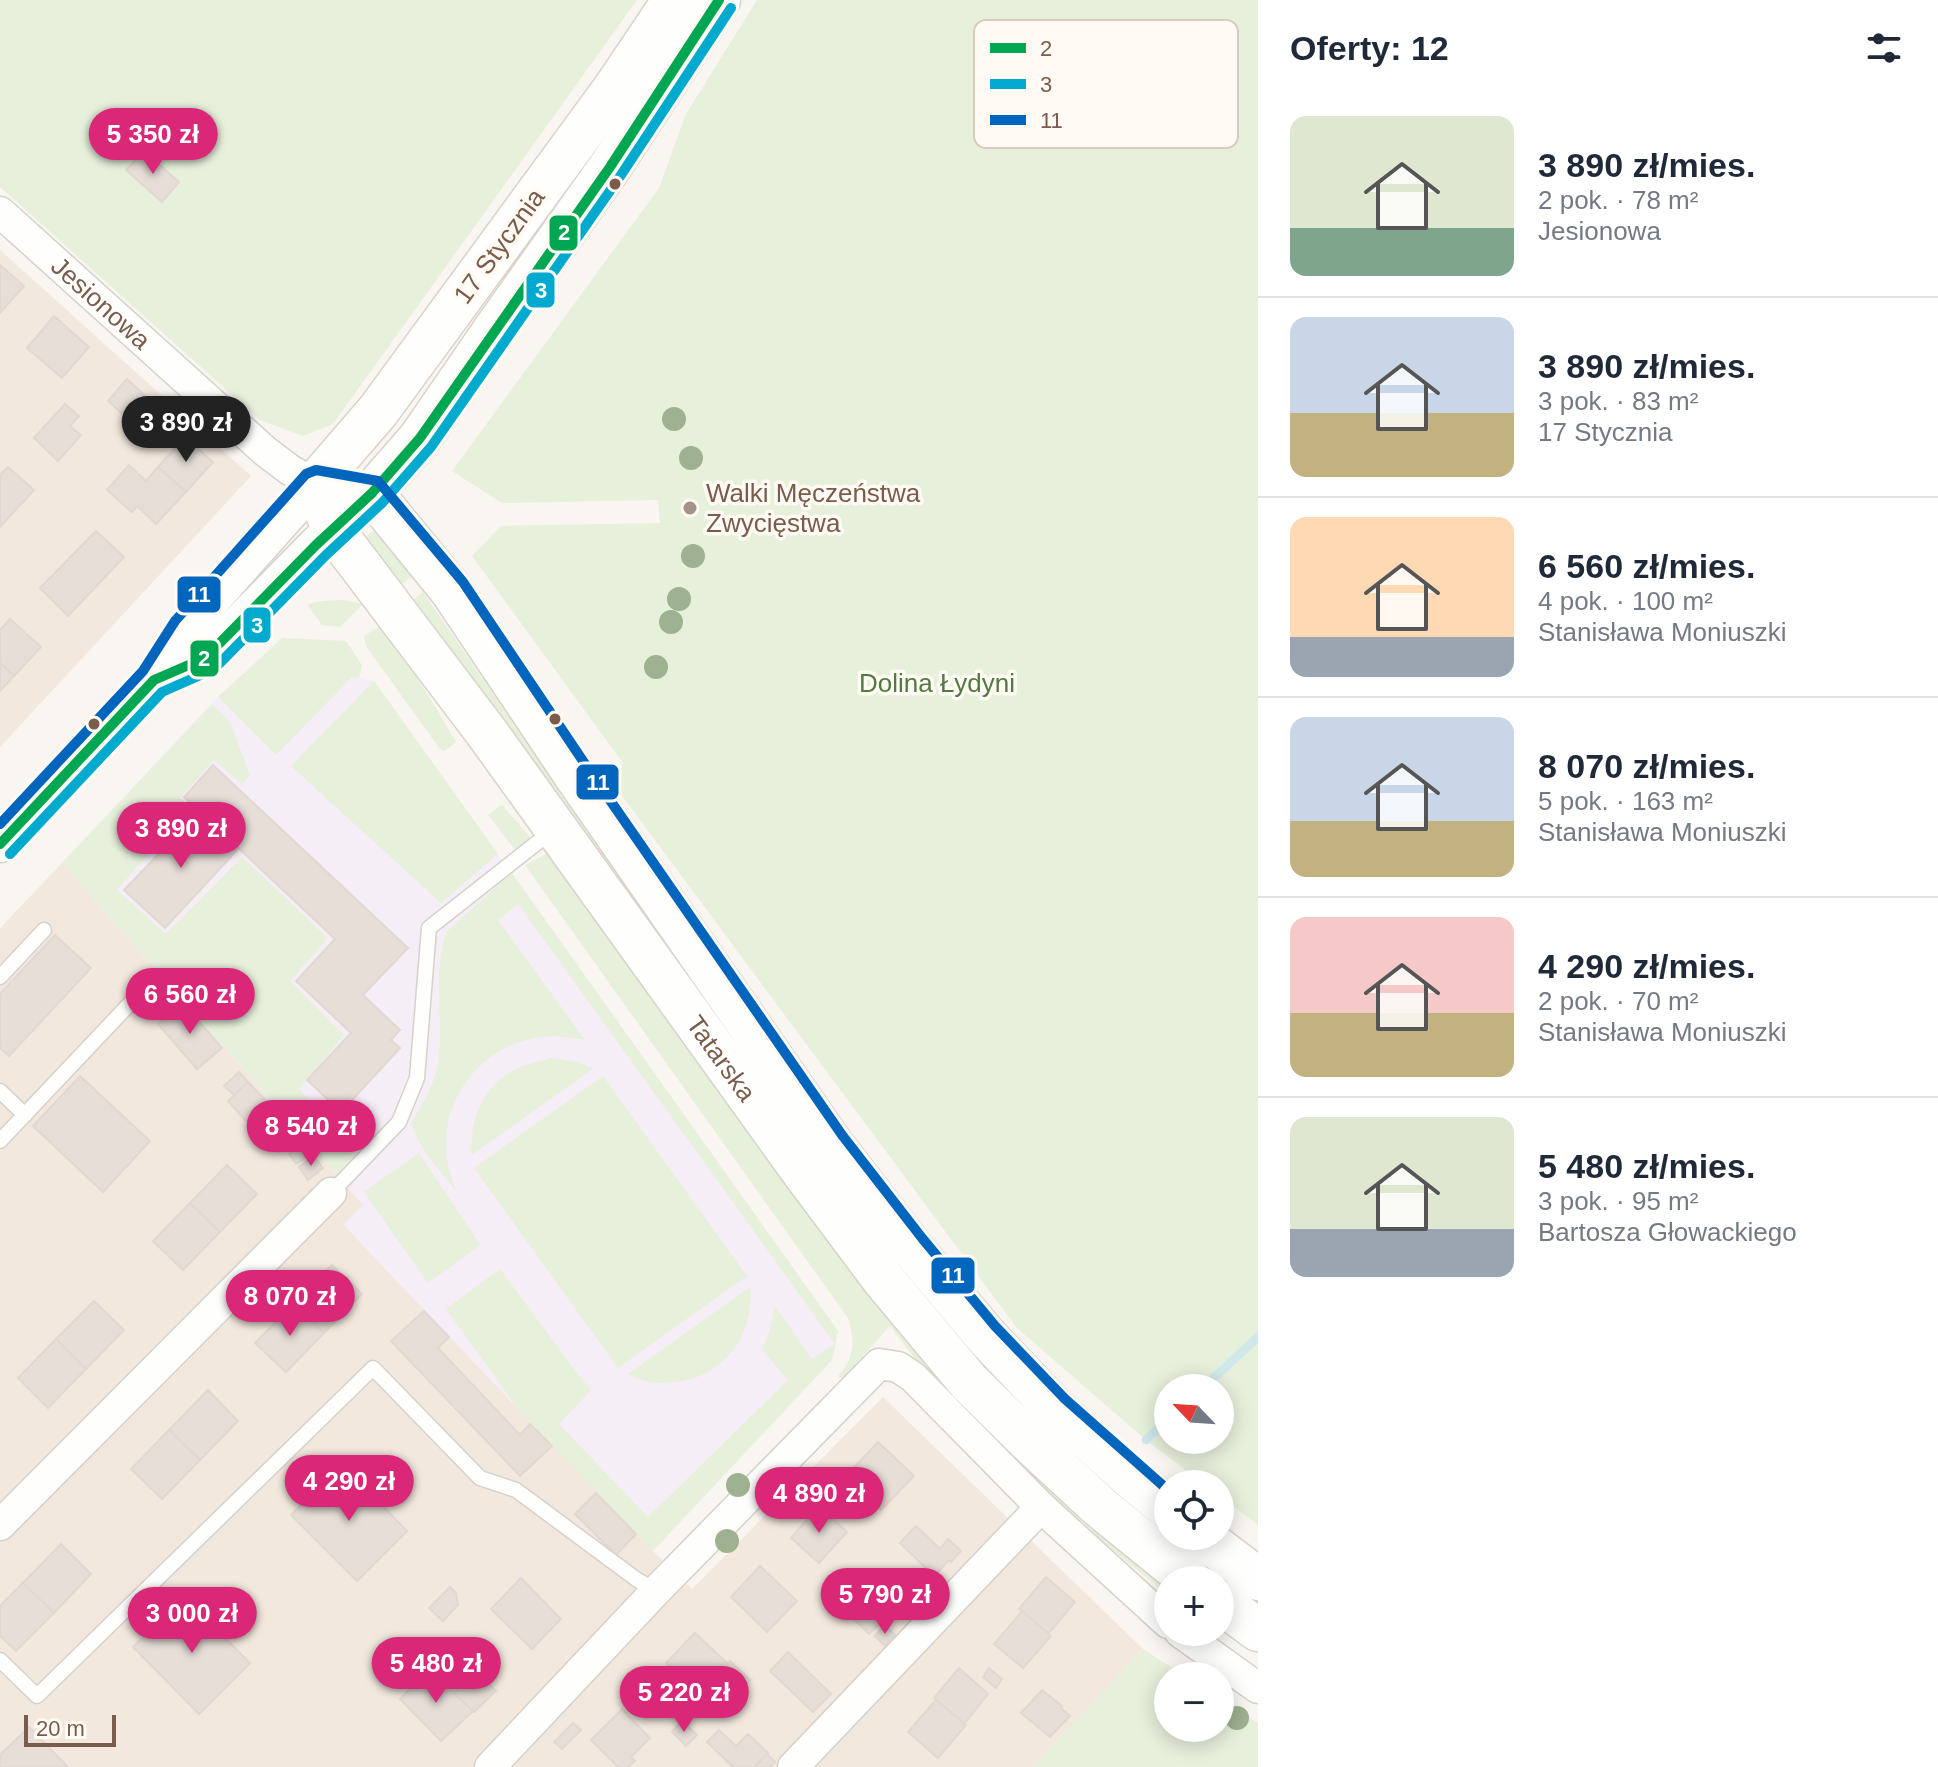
<!DOCTYPE html>
<html lang="pl">
<head>
<meta charset="utf-8">
<style>
  body { margin:0; font-family:Helvetica,sans-serif; background:#f2f2f3; color:#1f2937; height:100vh; display:flex; flex-direction:column; font-size:30px; white-space:nowrap }
  * { box-sizing:border-box; margin:0 }
  p { font-size:26px; color:#747a83 }
  .icon { flex:none; width:44px; height:44px; fill:none; stroke:currentColor; stroke-width:2; stroke-linecap:round; stroke-linejoin:round }
  .map { position:relative; flex:1; overflow:hidden }
  .panel { display:flex; flex-direction:column; background:#fff; width:680px }
  .panel>* { flex:none }
  .needle { width:52px; rotate:295deg }
  .buttons { position:absolute; left:1154px; top:1374px; display:grid; gap:16px }
  .buttons a { display:grid; place-items:center; width:80px; height:80px; border-radius:50%; background:#fff; box-shadow:0 4px 20px #0003; font-size:40px }
  .scale { position:absolute; left:24px; bottom:20px; width:92px; box-sizing:border-box; padding-left:8px; border:4px solid #7a5c4d; border-top:0; font-size:22px; line-height:28px; white-space:nowrap; color:#7a5c4d; -webkit-text-stroke:6px #fffaf3; paint-order:stroke }
  .price { position:absolute; translate:-50% -68px; padding:0 18px; border-radius:28px; background:#db2777; color:#fff; font-size:26px; line-height:52px; filter:drop-shadow(0 2px 4px #0008) }
  .price::after { content:''; position:absolute; left:50%; top:48px; width:24px; height:18px; margin-left:-12px; background:inherit; clip-path:polygon(0 0,100% 0,50% 100%) }
  .price.on { background:#222; color:#fff }
  ul { padding:0; list-style:none }
  li { display:flex; align-items:center; gap:24px; height:200px; padding:0 32px }
  li+li { border-top:2px solid #e0e1e3 }
  li span { display:grid; place-items:center; flex:none; width:224px; height:160px; border-radius:16px; color:#555 }
  li>.icon { margin-inline-start:auto }
  span .icon { width:96px; height:96px; fill:#fffc; stroke-width:1 }
  li b { font-size:34px }
  h2 { display:flex; justify-content:space-between; align-items:center; height:96px; padding:0 32px; font-size:34px }
  main { display:flex; flex:1; min-height:0 }
  .map>svg:first-child { display:block }
</style>
</head>
<body>
<main>
<div class="map">
<svg width="1258" height="1767" viewBox="0 0 1258 1767">
  <rect width="100%" height="100%" fill="#f9f5f0"/>
  <g fill="#f2e8de">
    <path d="M0,250L251,476L0,747Z"/>
    <path d="M62,863L363,1205L344,1225L653,1551L692,1589L883,1397L1143,1649L1032,1767H0V928Z"/>
  </g>
  <path fill="#f6eef6" d="M260,660L374,681L838,1331L833,1359L653,1551L344,1225L363,1205L62,863L213,702Z"/>
  <g fill="#e7f0db" fill-rule="evenodd">
    <path d="M0,0H637L333,424L303,436L260,420L0,187Z"/>
    <path d="M757,0H1258V1525L1220,1496V1484H1204L1191,1474L1146,1440L1017,1328L617,789L623,763L472,556L501,526L660,523L658,500L502,503L452,471L659,188L686,114ZM1168,1388H1220V1440H1168Z"/>
    <path d="M373,532H379L413,576L398,587L367,543C366,536 368,534 373,532Z"/>
    <path d="M423,592L515,726L741,1043L1111,1481L1105,1489L1009,1398L834,1187L410,602Z"/>
    <path d="M343,600L363,604L340,627L322,625L307,604L323,601Z"/>
    <path d="M385,623L456,742L444,751L440,749L366,646L364,636Z"/>
    <path d="M282,638L346,641L362,665L359,678L352,677L276,755L218,697Z"/>
    <path d="M374,681L498,854L441,903L291,766Z"/>
    <path d="M212,704L230,722L250,775L242,784L214,760L180,798L190,808L117,890L166,934L242,857L328,938L290,981L344,1035L299,1089L354,1145L356,1153L336,1174L62,863Z"/>
    <path d="M502,805L530,837L529,842L516,851L488,815Z"/>
    <path d="M548,853L562,866L1083,1513L1077,1520L986,1438L915,1359L890,1326L842,1379L838,1376C855,1358 855,1340 848,1318L525,865Z"/>
    <path d="M512,873L838,1331L832,1360L653,1551L521,1413L446,1309L500,1269L577,1373L591,1390L559,1424L648,1517L788,1380L762,1350L770,1330L775,1306L812,1359L835,1344L518,904L498,920L585,1040C571,1038 556,1035 542,1037C488,1043 446,1090 446,1144C446,1161 451,1177 457,1193C441,1171 419,1149 411,1123C419,1109 429,1094 434,1079C449,1031 429,978 447,931Z"/>
    <path d="M552,1058L575,1062L594,1068L472,1155C469,1123 481,1090 510,1072C523,1064 538,1062 552,1058Z"/>
    <path d="M603,1076L747,1276L618,1368L474,1168Z"/>
    <path d="M419,1153L480,1245L428,1283L364,1192Z"/>
    <path d="M750,1287C755,1334 724,1378 675,1382C658,1384 644,1383 628,1374Z"/>
    <path d="M1097,1526L1168,1582V1595L1091,1532Z"/>
    <path d="M1143,1649L1185,1676H1168V1728H1220V1699L1258,1723V1767H1032Z"/>
  </g>
  <g fill="none" stroke-linecap="round" stroke-linejoin="round">
    <g stroke="#d0e8ea" stroke-width="9">
      <path d="M1203,1388L1258,1337"/>
      <path d="M1146,1440L1168,1420"/>
    </g>
  </g>
  <g fill="#e6ded7" stroke="#e2d8d2" stroke-width="2">
    <path d="M144,151L179,182L162,202L126,170Z"/>
    <path d="M0,265L24,286L0,313Z"/>
    <path d="M54,316L89,347L62,378L27,348Z"/>
    <path d="M127,379L171,420L152,441L108,401Z"/>
    <path d="M65,404L79,416L70,426L81,435L58,461L34,438Z"/>
    <path d="M185,437L213,462L186,492L158,467Z"/>
    <path d="M129,465L146,481L158,467L186,492L156,524L137,506L132,512L107,490Z"/>
    <path d="M8,467L34,490L0,527V475Z"/>
    <path d="M96,531L124,557L68,616L40,588Z"/>
    <path d="M10,619L41,647L14,676L0,663V630Z"/>
    <path d="M0,663L14,676L0,691Z"/>
    <path d="M213,765L408,948L363,995L400,1030L391,1040L400,1048L341,1112L307,1080L351,1033L296,981L335,939L184,797Z"/>
    <path d="M199,812L238,849L165,928L124,890Z"/>
    <path d="M55,935L91,968L9,1056L0,1048V994Z"/>
    <path d="M183,1003L222,1048L197,1069L158,1024Z"/>
    <path d="M239,1072L248,1082L234,1095L224,1086Z"/>
    <path d="M80,1076L150,1141L103,1192L33,1126Z"/>
    <path d="M248,1082L267,1102L246,1121L228,1101Z"/>
    <path d="M266,1103L276,1113L259,1128L250,1118Z"/>
    <path d="M281,1120L295,1137L278,1152L263,1135Z"/>
    <path d="M300,1146L308,1156L296,1164L289,1154Z"/>
    <path d="M313,1156L323,1168L308,1180L299,1167Z"/>
    <path d="M227,1165L257,1194L220,1232L190,1203Z"/>
    <path d="M190,1203L220,1232L183,1270L153,1241Z"/>
    <path d="M332,1265L362,1294L324,1333L294,1304Z"/>
    <path d="M94,1301L124,1330L86,1369L56,1339Z"/>
    <path d="M294,1304L324,1333L286,1372L255,1343Z"/>
    <path d="M424,1311L449,1337L438,1348L520,1435L530,1424L552,1446L520,1476L391,1341Z"/>
    <path d="M56,1339L86,1369L48,1408L18,1378Z"/>
    <path d="M208,1390L238,1421L200,1460L169,1430Z"/>
    <path d="M169,1430L200,1460L162,1499L131,1469Z"/>
    <path d="M878,1442L914,1476L881,1510L846,1476Z"/>
    <path d="M342,1464L407,1531L357,1581L291,1515Z"/>
    <path d="M596,1493L636,1534L616,1555L575,1514Z"/>
    <path d="M819,1506L847,1532L819,1563L791,1538Z"/>
    <path d="M916,1526L940,1549L948,1539L961,1551L951,1562L949,1560L934,1576L900,1543Z"/>
    <path d="M61,1544L91,1574L54,1613L23,1583Z"/>
    <path d="M760,1566L797,1601L767,1632L731,1597Z"/>
    <path d="M1046,1577L1075,1602L1048,1634L1019,1609Z"/>
    <path d="M521,1578L561,1619L532,1649L491,1609Z"/>
    <path d="M835,1581L848,1595L852,1591L882,1621L869,1634L825,1591Z"/>
    <path d="M23,1583L54,1613L16,1651L0,1636V1606Z"/>
    <path d="M450,1587L456,1593L458,1605L443,1621L429,1608Z"/>
    <path d="M184,1597L250,1663L199,1714L133,1647Z"/>
    <path d="M1022,1611L1051,1636L1023,1668L994,1644Z"/>
    <path d="M885,1625L895,1635L885,1646L875,1636Z"/>
    <path d="M695,1633L728,1664L730,1661L750,1680L722,1710L702,1692L695,1699L678,1683L682,1678L666,1663Z"/>
    <path d="M788,1652L831,1694L813,1712L770,1671Z"/>
    <path d="M431,1668L473,1711L441,1741L400,1699Z"/>
    <path d="M959,1668L988,1694L964,1724L934,1698Z"/>
    <path d="M989,1668L1002,1679L996,1688L983,1677Z"/>
    <path d="M476,1671L496,1691L474,1712L454,1693Z"/>
    <path d="M1042,1690L1062,1706L1061,1708L1070,1716L1050,1737L1021,1713Z"/>
    <path d="M936,1700L966,1725L938,1758L908,1732Z"/>
    <path d="M622,1709L650,1738L631,1757L635,1761L628,1767H618L591,1740Z"/>
    <path d="M682,1721L697,1735L686,1746L672,1732Z"/>
    <path d="M573,1723L581,1730L562,1749L554,1742Z"/>
    <path d="M29,1727L68,1767H0V1755Z"/>
    <path d="M719,1730L736,1746L748,1734L768,1753L755,1767H733L707,1742Z"/>
    <path d="M767,1754L775,1762L770,1767H755Z"/>
  </g>
  <g fill="none" stroke-linecap="round" stroke-linejoin="round">
    <defs>
      <g id="service">
        <path d="M0,977L44,930"/>
        <path d="M0,1091L25,1115"/>
        <path d="M0,1141L137,996"/>
        <path d="M331,1193L399,1122L417,1078L429,928L552,831"/>
        <path d="M0,1660L37,1696L373,1368L480,1478L516,1490L636,1579L656,1591"/>
      </g>
      <g id="minor">
        <path id="s1" d="M0,212L265,451L290,470L315,484"/>
        <path d="M0,1525L331,1193"/>
        <path d="M1180,1632L1258,1688"/>
        <path d="M490,1767L656,1591L879,1364L898,1367L913,1377L1041,1507L1168,1623"/>
        <path d="M793,1767L1041,1507"/>
      </g>
      <g id="tertiary">
        <path d="M154,680L205,658L316,545L352,513"/>
        <path d="M0,844L154,680L185,630L315,484L372,493"/>
      </g>
      <g id="secondary">
        <path id="s2" d="M674,0L614,89L378,411L315,484L334,531L487,733L803,1172L883,1279L969,1382L1033,1445L1100,1507L1190,1580"/>
        <path d="M719,0L610,167L495,329L420,438L372,493L451,590L575,775L831,1143L911,1247L985,1335L1055,1409L1128,1475L1168,1508"/>
        <path d="M1201,1536L1258,1579"/>
        <path d="M1220,1602L1258,1630"/>
      </g>
    </defs>
    <use href="#service" stroke="#d7d1cb" stroke-width="17"/>
    <use href="#minor" stroke="#d7d1cb" stroke-width="33"/>
    <use href="#tertiary" stroke="#d7d1cb" stroke-width="39"/>
    <use href="#secondary" stroke="#d9d2cb" stroke-width="45"/>
    <use href="#service" stroke="#fefefd" stroke-width="14"/>
    <use href="#minor" stroke="#fefefd" stroke-width="30"/>
    <use href="#tertiary" stroke="#fefefd" stroke-width="36"/>
    <use href="#secondary" stroke="#fefefd" stroke-width="42"/>
    <defs>
      <path id="bus-1" d="M0,844L154,680L205,658L316,545L372,493L420,438L610,167L719,0"/>
      <path id="bus-2" d="M10,854L162,692L214,669L326,555L382,503L431,447L621,175L731,8"/>
      <path id="bus-3" d="M0,824L143,671L175,621L306,474L316,470L378,481L463,582L587,767L842,1135L922,1238L995,1326L1065,1399L1168,1490"/>
    </defs>
    <use href="#bus-1" stroke="#fffaf3" stroke-width="16"/>
    <use href="#bus-2" stroke="#fffaf3" stroke-width="16"/>
    <use href="#bus-3" stroke="#fffaf3" stroke-width="16"/>
    <use href="#bus-1" stroke="#00a651" stroke-width="10"/>
    <use href="#bus-2" stroke="#00a9ce" stroke-width="10"/>
    <use href="#bus-3" stroke="#0065bd" stroke-width="10"/>
  </g>
  <g fill="#9eb190">
    <circle cx="674" cy="419" r="12"/>
    <circle cx="691" cy="458" r="12"/>
    <circle cx="693" cy="556" r="12"/>
    <circle cx="679" cy="599" r="12"/>
    <circle cx="671" cy="622" r="12"/>
    <circle cx="656" cy="667" r="12"/>
    <circle cx="738" cy="1485" r="12"/>
    <circle cx="727" cy="1541" r="12"/>
    <circle cx="1237" cy="1718" r="12"/>
  </g>
  <g fill="#7a5c4d" stroke="#fffaf3" stroke-width="3">
    <circle cx="615" cy="184" r="7"/>
    <circle cx="555" cy="719" r="7"/>
    <circle cx="94" cy="724" r="7"/>
  </g>
  <circle fill="#a69286" stroke="#fffaf3" stroke-width="3" cx="690" cy="508" r="8"/>
  <g text-anchor="middle" stroke-width="7" stroke-linejoin="round" paint-order="stroke">
    <g font-size="26" fill="#7a5c4d" stroke="#fffaf3">
      <text transform="translate(499 246) rotate(-54)" y="9">17 Stycznia</text>
      <text dy="9" stroke="none"><textPath href="#s1" startOffset="136">Jesionowa</textPath></text>
      <text dy="9" stroke="none"><textPath href="#s2" startOffset="1308">Tatarska</textPath></text>
    </g>
    <g font-size="26" fill="#7a5c4d" stroke="#fffaf3" text-anchor="start">
      <text x="706" y="502">Walki Męczeństwa<tspan x="706" dy="30">Zwycięstwa</tspan></text>
    </g>
    <g font-size="26" fill="#537a41" stroke="#fffaf3">
      <text x="937" y="692">Dolina Łydyni</text>
    </g>
  </g>
  <rect x="974" y="20" width="264" height="128" rx="12" fill="#fffaf3" stroke="#d7cbc1" stroke-width="2"/>
  <rect x="990" y="43" width="36" height="10" fill="#00a651"/>
  <rect x="990" y="79" width="36" height="10" fill="#00a9ce"/>
  <rect x="990" y="115" width="36" height="10" fill="#0065bd"/>
  <g font-size="22" fill="#7a5c4d">
    <text x="1040" y="56">2</text>
    <text x="1040" y="92">3</text>
    <text x="1040" y="128">11</text>
  </g>
  <g stroke="#fffaf3" stroke-width="3">
    <rect x="548" y="214" width="31" height="38" rx="8" fill="#00a651"/>
    <rect x="525" y="271" width="31" height="38" rx="8" fill="#00a9ce"/>
    <rect x="176" y="575" width="46" height="39" rx="8" fill="#0065bd"/>
    <rect x="242" y="606" width="30" height="38" rx="8" fill="#00a9ce"/>
    <rect x="189" y="639" width="31" height="39" rx="8" fill="#00a651"/>
    <rect x="575" y="763" width="45" height="38" rx="8" fill="#0065bd"/>
    <rect x="930" y="1256" width="46" height="39" rx="8" fill="#0065bd"/>
  </g>
  <g font-size="22" text-anchor="middle" font-weight="bold" fill="#fff">
    <text x="564" y="240">2</text>
    <text x="541" y="298">3</text>
    <text x="199" y="602">11</text>
    <text x="257" y="633">3</text>
    <text x="204" y="666">2</text>
    <text x="598" y="790">11</text>
    <text x="953" y="1283">11</text>
  </g>
</svg>
<div class="buttons">
<a><svg class="needle" viewBox="-14 -14 28 28"><path d="M0-13l5 13h-10z" fill="#e53935"/><path d="M0 13l5-13h-10z" fill="#747a83"/></svg></a>
<a><svg class="icon" aria-label="locate" viewBox="0 0 24 24"><circle cx="12" cy="12" r="6"/><path d="M12 2v4M12 18v4M2 12h4M18 12h4"/></svg></a>
<a>+</a>
<a>−</a>
</div>
<div class="scale">20 m</div>
<b class="price" style="left:153px;top:176px">5 350 zł</b>
<b class="price on" style="left:186px;top:464px">3 890 zł</b>
<b class="price" style="left:181px;top:870px">3 890 zł</b>
<b class="price" style="left:190px;top:1036px">6 560 zł</b>
<b class="price" style="left:311px;top:1168px">8 540 zł</b>
<b class="price" style="left:290px;top:1338px">8 070 zł</b>
<b class="price" style="left:349px;top:1523px">4 290 zł</b>
<b class="price" style="left:819px;top:1535px">4 890 zł</b>
<b class="price" style="left:885px;top:1636px">5 790 zł</b>
<b class="price" style="left:192px;top:1655px">3 000 zł</b>
<b class="price" style="left:436px;top:1705px">5 480 zł</b>
<b class="price" style="left:684px;top:1734px">5 220 zł</b>
</div>
<section class="panel">
<h2>Oferty: 12<svg class="icon" aria-label="filters" viewBox="0 0 24 24"><path d="M4 7h16M4 17h16"/><circle cx="9" cy="7" r="2"/><circle cx="15" cy="17" r="2"/></svg></h2>
<ul>
<li><span style="background:linear-gradient(#dfe7d0 70%,#7fa58c 0)"><svg class="icon" aria-label="home" viewBox="0 0 24 24"><path d="M3 11l9-7 9 7M6 9v11h12V9"/></svg></span><div><b>3 890 zł/mies.</b><p>2 pok. · 78 m²</p><p>Jesionowa</p></div></li>
<li><span style="background:linear-gradient(#c9d6e8 60%,#c2b280 0)"><svg class="icon" aria-label="home" viewBox="0 0 24 24"><path d="M3 11l9-7 9 7M6 9v11h12V9"/></svg></span><div><b>3 890 zł/mies.</b><p>3 pok. · 83 m²</p><p>17 Stycznia</p></div></li>
<li><span style="background:linear-gradient(#ffd9b3 75%,#9aa5b1 0)"><svg class="icon" aria-label="home" viewBox="0 0 24 24"><path d="M3 11l9-7 9 7M6 9v11h12V9"/></svg></span><div><b>6 560 zł/mies.</b><p>4 pok. · 100 m²</p><p>Stanisława Moniuszki</p></div></li>
<li><span style="background:linear-gradient(#c9d6e8 65%,#c2b280 0)"><svg class="icon" aria-label="home" viewBox="0 0 24 24"><path d="M3 11l9-7 9 7M6 9v11h12V9"/></svg></span><div><b>8 070 zł/mies.</b><p>5 pok. · 163 m²</p><p>Stanisława Moniuszki</p></div></li>
<li><span style="background:linear-gradient(#f6c9c9 60%,#c2b280 0)"><svg class="icon" aria-label="home" viewBox="0 0 24 24"><path d="M3 11l9-7 9 7M6 9v11h12V9"/></svg></span><div><b>4 290 zł/mies.</b><p>2 pok. · 70 m²</p><p>Stanisława Moniuszki</p></div></li>
<li><span style="background:linear-gradient(#dfe7d0 70%,#9aa5b1 0)"><svg class="icon" aria-label="home" viewBox="0 0 24 24"><path d="M3 11l9-7 9 7M6 9v11h12V9"/></svg></span><div><b>5 480 zł/mies.</b><p>3 pok. · 95 m²</p><p>Bartosza Głowackiego</p></div></li>
</ul>
</section>
</main>
</body>
</html>
